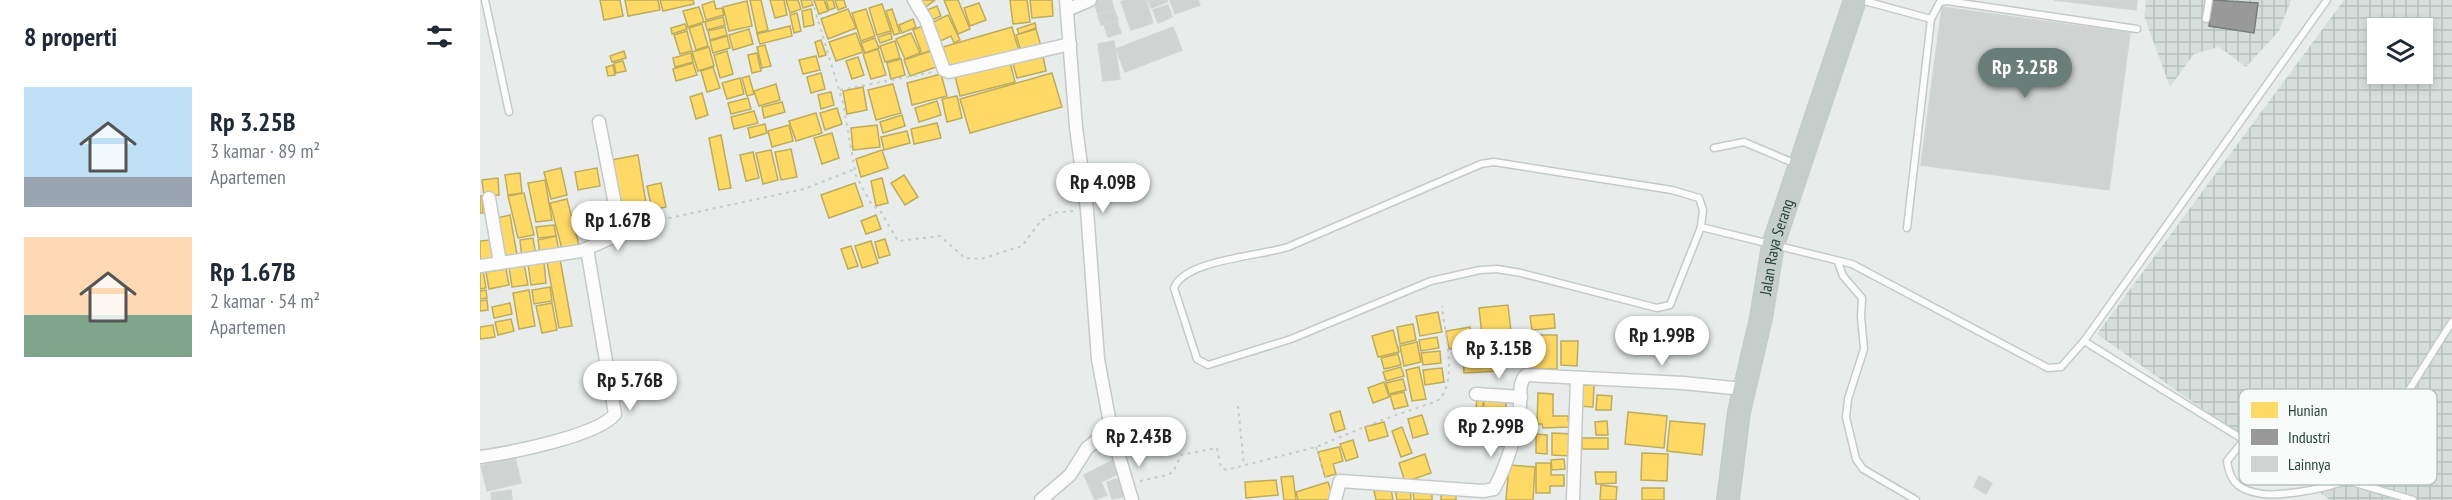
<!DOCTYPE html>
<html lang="id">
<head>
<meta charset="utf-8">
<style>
  body { margin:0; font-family:"PT Sans Narrow",sans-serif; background:#f2f2f3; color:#1f2937; height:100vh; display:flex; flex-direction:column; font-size:22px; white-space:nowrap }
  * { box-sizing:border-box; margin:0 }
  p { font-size:20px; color:#747a83 }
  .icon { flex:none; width:33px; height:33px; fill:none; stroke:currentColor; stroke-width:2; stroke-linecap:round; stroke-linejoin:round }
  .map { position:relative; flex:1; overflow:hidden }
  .panel { display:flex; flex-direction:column; background:#fff; width:480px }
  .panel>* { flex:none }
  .buttons { position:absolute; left:1887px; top:18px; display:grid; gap:12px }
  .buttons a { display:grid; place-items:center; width:66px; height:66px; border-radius:0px; background:#fff; box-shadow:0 3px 9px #0003; font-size:30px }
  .price { position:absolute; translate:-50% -51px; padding:0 14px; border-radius:21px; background:#fff; color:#222; font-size:20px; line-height:39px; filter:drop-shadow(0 2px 3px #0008) }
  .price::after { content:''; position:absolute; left:50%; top:36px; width:18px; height:14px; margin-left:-9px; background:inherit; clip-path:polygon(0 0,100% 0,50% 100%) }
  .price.on { background:#697e78; color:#fff }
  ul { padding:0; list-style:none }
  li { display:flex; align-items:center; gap:18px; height:150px; padding:0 24px }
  li span { display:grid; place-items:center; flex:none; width:168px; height:120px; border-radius:0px; color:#555 }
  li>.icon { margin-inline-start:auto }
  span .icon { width:72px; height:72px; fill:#fffc; stroke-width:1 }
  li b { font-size:26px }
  h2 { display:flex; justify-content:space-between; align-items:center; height:72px; padding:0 24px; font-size:26px }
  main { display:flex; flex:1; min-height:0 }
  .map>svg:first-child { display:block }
</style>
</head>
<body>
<main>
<section class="panel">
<h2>8 properti<svg class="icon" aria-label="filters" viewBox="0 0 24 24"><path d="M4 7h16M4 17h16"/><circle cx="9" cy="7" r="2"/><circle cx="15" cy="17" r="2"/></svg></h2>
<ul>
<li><span style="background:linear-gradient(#bfe0f5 75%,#9aa5b1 0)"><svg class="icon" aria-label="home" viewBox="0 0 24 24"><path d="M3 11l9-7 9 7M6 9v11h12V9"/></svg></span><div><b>Rp 3.25B</b><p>3 kamar · 89 m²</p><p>Apartemen</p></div></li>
<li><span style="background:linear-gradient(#ffd9b3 65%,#7fa58c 0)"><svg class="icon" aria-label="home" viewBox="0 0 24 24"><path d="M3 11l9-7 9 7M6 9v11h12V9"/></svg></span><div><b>Rp 1.67B</b><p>2 kamar · 54 m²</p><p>Apartemen</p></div></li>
</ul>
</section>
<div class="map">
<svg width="1972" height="500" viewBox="0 0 1972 500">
  <defs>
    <pattern id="industrial-grid" width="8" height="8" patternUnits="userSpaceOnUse" patternTransform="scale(1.5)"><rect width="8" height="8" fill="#d6dedb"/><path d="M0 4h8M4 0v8" fill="none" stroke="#b8c0bd"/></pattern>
  </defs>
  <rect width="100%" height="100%" fill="#e8edeb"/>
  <g fill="url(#industrial-grid)" fill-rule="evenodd">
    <path d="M1666,0H1811L1799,31L1766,67L1739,47L1714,54L1690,87L1664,16Z"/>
    <path d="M1864,0H1972V500H1850L1617,334ZM1898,28H1942V74H1898Z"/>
  </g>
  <g fill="#ffd966" stroke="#bdac59" stroke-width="1.5">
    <path d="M120,0H140L143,16L124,20Z"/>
    <path d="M145,0H178L180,10L148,16Z"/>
    <path d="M180,0H213L214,4L183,11Z"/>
    <path d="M270,0H281L288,30L277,33Z"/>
    <path d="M290,0H304L307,15L295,18Z"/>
    <path d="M306,0H318L321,9L310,13Z"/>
    <path d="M321,0H331L333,5L323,8Z"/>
    <path d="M334,0H344L348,11L339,14Z"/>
    <path d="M346,0H353L355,8L349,10Z"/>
    <path d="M355,0H364L366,7L358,10Z"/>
    <path d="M437,0H455L443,9Z"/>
    <path d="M464,0H478L490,29L478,34Z"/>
    <path d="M530,0H547L550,22L533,24Z"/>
    <path d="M550,0H572L573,16L552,18Z"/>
    <path d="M234,1L236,9L242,8L244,15L226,20L222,5Z"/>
    <path d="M267,1L272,26L249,31L243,7Z"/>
    <path d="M499,3L506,20L490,26L484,8Z"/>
    <path d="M402,4L411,31L397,35L389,8Z"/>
    <path d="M457,6L461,16L449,21L445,11Z"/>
    <path d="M219,7L224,22L208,27L203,11Z"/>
    <path d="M331,9L334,25L324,27L322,11Z"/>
    <path d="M368,9L376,28L348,39L341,19Z"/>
    <path d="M386,9L395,36L381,41L372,13Z"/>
    <path d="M412,9L420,33L414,35L406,11Z"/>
    <path d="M317,13L321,31L314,33L310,15Z"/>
    <path d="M468,15L480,40L474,43L471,36L458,42L449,24Z"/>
    <path d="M243,17L245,25L227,30L225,22Z"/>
    <path d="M433,19L436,27L422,33L419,25Z"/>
    <path d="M555,23L556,28L539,34L537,29Z"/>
    <path d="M205,24L207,29L192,34L191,28Z"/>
    <path d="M222,24L228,46L216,50L209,28Z"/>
    <path d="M310,26L312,36L280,44L277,34Z"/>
    <path d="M442,26L451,50L442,54L433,30Z"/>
    <path d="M245,27L247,35L230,40L228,31Z"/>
    <path d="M532,27L539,51L470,70L463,47Z"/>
    <path d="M269,29L273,44L253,50L249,35Z"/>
    <path d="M556,29L561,46L541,51L536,35Z"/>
    <path d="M207,31L212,51L200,54L194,35Z"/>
    <path d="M376,33L383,52L356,61L349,42Z"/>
    <path d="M411,33L412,39L400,43L398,37Z"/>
    <path d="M431,33L440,53L425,59L416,39Z"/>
    <path d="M247,36L250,48L233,53L230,41Z"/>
    <path d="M395,38L399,48L385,53L381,43Z"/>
    <path d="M341,40L346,55L339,57L335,42Z"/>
    <path d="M415,41L420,58L405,62L400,46Z"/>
    <path d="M285,45L291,66L282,68L277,47Z"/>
    <path d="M229,47L234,66L218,71L212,52Z"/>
    <path d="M398,49L406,75L391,79L383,54Z"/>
    <path d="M454,50L459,66L430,76L424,60Z"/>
    <path d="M144,51L146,58L132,62L130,56Z"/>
    <path d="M247,51L253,74L240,78L234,55Z"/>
    <path d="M211,53L213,62L195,67L193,58Z"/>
    <path d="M277,53L281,71L272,73L268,55Z"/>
    <path d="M336,56L340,70L323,74L319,60Z"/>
    <path d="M563,56L566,71L537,78L533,64Z"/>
    <path d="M378,57L384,75L372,79L366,61Z"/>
    <path d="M421,59L425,75L411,79L407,63Z"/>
    <path d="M143,61L146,71L136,73L134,63Z"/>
    <path d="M530,62L535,82L480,96L475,76Z"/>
    <path d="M213,63L217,75L196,81L193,69Z"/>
    <path d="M133,65L135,75L128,76L126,67Z"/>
    <path d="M233,67L240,88L227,92L221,71Z"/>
    <path d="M341,73L345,89L331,93L327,77Z"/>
    <path d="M572,73L582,107L490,133L480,99Z"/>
    <path d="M461,74L467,96L432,105L427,83Z"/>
    <path d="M269,76L274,94L267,96L262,78Z"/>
    <path d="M260,78L264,94L247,99L242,83Z"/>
    <path d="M296,84L300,100L279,106L274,91Z"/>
    <path d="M413,84L421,113L396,120L388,90Z"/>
    <path d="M383,87L387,110L367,114L363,91Z"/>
    <path d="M351,92L354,105L341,109L338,95Z"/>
    <path d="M222,93L228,115L216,119L210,97Z"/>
    <path d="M477,96L482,118L467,122L462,99Z"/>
    <path d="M268,98L271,109L251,114L248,103Z"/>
    <path d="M457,101L461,115L439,122L435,108Z"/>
    <path d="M302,102L305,112L284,118L282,107Z"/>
    <path d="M357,108L362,124L345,130L340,113Z"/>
    <path d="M274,111L278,123L254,129L251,117Z"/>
    <path d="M336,113L342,133L316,141L309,121Z"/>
    <path d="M422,115L425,126L403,133L400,122Z"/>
    <path d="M457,123L461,138L434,144L431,129Z"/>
    <path d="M285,124L287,133L270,138L268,128Z"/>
    <path d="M309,125L313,141L292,147L288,131Z"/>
    <path d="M397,125L400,147L373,150L371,128Z"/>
    <path d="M427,131L430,143L404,150L401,137Z"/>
    <path d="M352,133L359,158L342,164L334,138Z"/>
    <path d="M241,135L251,188L239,190L229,138Z"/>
    <path d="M311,149L317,177L301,180L295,152Z"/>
    <path d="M291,150L298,180L283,184L276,153Z"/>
    <path d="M402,150L408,168L381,177L376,159Z"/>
    <path d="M273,152L279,178L266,181L260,155Z"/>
    <path d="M158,155L167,209L140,214L131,160Z"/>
    <path d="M81,168L87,195L71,199L64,172Z"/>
    <path d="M117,168L120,186L98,190L95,172Z"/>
    <path d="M40,173L42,193L28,195L25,175Z"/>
    <path d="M424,175L438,197L425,205L411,183Z"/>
    <path d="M18,178L19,195L4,196L2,180Z"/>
    <path d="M402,178L408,203L396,206L391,181Z"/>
    <path d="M65,180L72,220L56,222L48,183Z"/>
    <path d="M181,183L186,207L172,210L167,186Z"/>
    <path d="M375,183L383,206L349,218L341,195Z"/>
    <path d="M44,193L54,235L38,238L28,196Z"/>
    <path d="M0,196H2L3,213H0Z"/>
    <path d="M87,199L100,249L83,253L70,203Z"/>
    <path d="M30,215L37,255L24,257L17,218Z"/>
    <path d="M396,215L401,229L386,234L381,221Z"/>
    <path d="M74,225L76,236L58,238L56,227Z"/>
    <path d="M76,236L79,251L60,254L58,240Z"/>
    <path d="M53,238L56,256L42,258L40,240Z"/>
    <path d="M405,239L410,255L399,258L395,242Z"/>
    <path d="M11,240L14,261L0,263V241Z"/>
    <path d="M391,241L398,263L382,268L375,246Z"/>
    <path d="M371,246L378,266L368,269L361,249Z"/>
    <path d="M80,259L92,326L79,328L67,262Z"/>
    <path d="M64,262L66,283L51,285L48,264Z"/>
    <path d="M44,264L48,285L32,287L29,267Z"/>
    <path d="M26,269L29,285L9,289L6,272Z"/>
    <path d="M0,270H3L6,288L0,289Z"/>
    <path d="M70,287L72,301L54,304L52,290Z"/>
    <path d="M6,290L7,298L0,299V291Z"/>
    <path d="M49,290L55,326L39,329L33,293Z"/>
    <path d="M7,300L8,310L0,311V301Z"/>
    <path d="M30,303L32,314L14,318L12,307Z"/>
    <path d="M72,303L77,330L62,333L56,306Z"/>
    <path d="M1028,305L1032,341L1003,344L999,308Z"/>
    <path d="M958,312L962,332L940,336L936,316Z"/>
    <path d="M1074,314L1075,328L1052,330L1050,316Z"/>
    <path d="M31,319L34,331L18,335L15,322Z"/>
    <path d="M933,324L936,340L920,344L917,327Z"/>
    <path d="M13,325L15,337L0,339V327Z"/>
    <path d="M990,327L993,346L969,349L966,331Z"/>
    <path d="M913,330L919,352L898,357L892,336Z"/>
    <path d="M1046,335H1077V369H1047Z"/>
    <path d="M957,337L959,348L941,351L939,340Z"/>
    <path d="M1081,341H1098L1097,366L1081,365Z"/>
    <path d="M937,342L941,362L924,366L920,346Z"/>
    <path d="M1008,350L1009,359L1020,358L1021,371L984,373L983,353L997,352L1000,360L999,351Z"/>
    <path d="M960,351L961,363L943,365L941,353Z"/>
    <path d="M918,354L921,365L904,369L901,358Z"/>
    <path d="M921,367L924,376L906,381L903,372Z"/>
    <path d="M939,367L946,399L932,401L926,370Z"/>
    <path d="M962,368L964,382L945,385L943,370Z"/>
    <path d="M923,379L926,390L909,394L906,383Z"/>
    <path d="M904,382L909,397L893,403L888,388Z"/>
    <path d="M1100,385H1114L1113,407L1099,406Z"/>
    <path d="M924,392L928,406L914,409L910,395Z"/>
    <path d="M1058,393L1073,394V416H1088L1089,427L1063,428L1062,424H1057Z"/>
    <path d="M1117,395L1132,396L1131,410H1116Z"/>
    <path d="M997,397L1003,398V409H996Z"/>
    <path d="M1004,401L1026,402L1025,423L1003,422Z"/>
    <path d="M993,409L1001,410V421L992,420Z"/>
    <path d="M860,411L865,429L855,432L850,414Z"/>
    <path d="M1148,412L1187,416L1184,448L1145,444Z"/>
    <path d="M942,415L948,434L933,438L928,419Z"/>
    <path d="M1127,421L1128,435H1116L1115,422Z"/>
    <path d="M1190,421L1225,424L1222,455L1187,451Z"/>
    <path d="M904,422L908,436L889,441L885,427Z"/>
    <path d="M990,424L1031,429L1029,447L988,441Z"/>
    <path d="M922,427L932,453L921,457L912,431Z"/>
    <path d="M1072,433L1093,434L1092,456L1072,455Z"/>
    <path d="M1056,434L1067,435V454L1056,453Z"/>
    <rect x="1102" y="438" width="26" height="11"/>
    <path d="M873,440L878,457L866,461L860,444Z"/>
    <path d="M859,447L863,461L853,464L856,474L845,477L838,452Z"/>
    <path d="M1162,453L1188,454L1187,481L1161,480Z"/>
    <path d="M945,454L951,473L925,482L919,463Z"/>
    <path d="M1084,459L1085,469L1072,470L1071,460Z"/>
    <path d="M1056,463H1071V475H1084V486H1070V493H1056Z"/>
    <path d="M1029,465L1055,467L1053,500H1026Z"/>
    <path d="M1115,472H1136V483L1116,484Z"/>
    <path d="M813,476L816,500H804L801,477Z"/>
    <path d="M796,480L798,495L766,498L765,482Z"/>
    <path d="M848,482L854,500H818L816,492Z"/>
    <path d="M1121,485L1137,487L1136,500H1120Z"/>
    <path d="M930,487L931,500H917L915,489Z"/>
    <path d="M911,488L913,500H896L894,491Z"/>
    <rect x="1162" y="488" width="22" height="12"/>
    <path d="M952,492V500H934L933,493Z"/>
    <rect x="961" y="494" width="15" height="6"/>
  </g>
  <path fill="#999" stroke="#767f7c" stroke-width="1.5" d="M1733,0L1778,3L1774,33L1729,26Z"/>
  <g fill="#cfd4d2" stroke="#d1d6d4" stroke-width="1.5">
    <path d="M621,0H631L634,9L618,14L614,2Z"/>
    <path d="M646,0H666L673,23L651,30L641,2Z"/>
    <path d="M668,0H687V2L671,8Z"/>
    <path d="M690,0H718L720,5L695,14Z"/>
    <path d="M1574,0H1657L1656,10Z"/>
    <path d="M688,5L692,17L678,23L673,10Z"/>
    <path d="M1462,7L1650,33L1629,190L1441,165Z"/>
    <path d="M634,10L638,19L621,25L618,16Z"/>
    <path d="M637,21L641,33L628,37L624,25Z"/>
    <path d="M693,27L702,50L645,72L636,49Z"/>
    <path d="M634,41L640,79L623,81L618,44Z"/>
    <path d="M35,457L41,483L7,491L1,466Z"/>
    <path d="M635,459L639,473L621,482L627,495L615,500L604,475Z"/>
    <path d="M1499,476L1512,483L1506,494L1494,487Z"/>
    <path d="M641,478L646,496L632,499L627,482Z"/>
    <path d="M31,490L32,500H12L11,493Z"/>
  </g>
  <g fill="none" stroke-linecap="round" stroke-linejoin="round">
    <defs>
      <g id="service">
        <path d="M5,0L29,112"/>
        <path d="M1381,0L1451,19"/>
        <path d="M1726,19L1729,0"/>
        <path d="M1234,148L1264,142L1316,164"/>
        <path d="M1014,162L1192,190L1219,198L1223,210L1221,227L1190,305L1177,308L1041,273L1017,269L1000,270L951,281L811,339L728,365L717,359L694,288C704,260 780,256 808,247L1001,164Z"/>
        <path d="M1221,227L1372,264L1568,368L1581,367L1604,341L1847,0"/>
        <path d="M1427,228L1451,19L1460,2L1467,1L1657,29"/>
        <path d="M1358,262L1363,276L1382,298L1381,317L1384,349L1368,399L1366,417L1376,459L1383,469L1436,500"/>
        <path d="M1604,341L1764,440L1865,480L1933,500"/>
        <path d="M1764,440L1747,461C1750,484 1761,491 1783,494C1801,496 1847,489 1863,481C1881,472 1955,347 1972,322"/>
      </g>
      <g id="minor">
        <path d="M434,0L446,20L464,70L469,72L590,44"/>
        <path d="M586,0L596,127L607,210L618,359L631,429L652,500"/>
        <path d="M587,10L610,0"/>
        <path d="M9,198L20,263"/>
        <path d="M0,266L101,251L133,237L139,225L119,122"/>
        <path d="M996,394L1041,397"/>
        <path d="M0,457C29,453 118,436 135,414L107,249"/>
        <path d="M561,500L590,475L607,448L631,429"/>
        <path d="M855,500L860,481L1003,491L1014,489C1028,463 1036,435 1040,406C1041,395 1038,383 1046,375L1203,383L1263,389"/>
        <path d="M1093,500L1097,378"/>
      </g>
      <g id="trunk">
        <path id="s1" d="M1248,500L1259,412L1281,318L1293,245L1375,0"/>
      </g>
    </defs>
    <use href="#service" stroke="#c5cac8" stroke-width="9"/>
    <use href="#minor" stroke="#c5cac8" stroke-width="15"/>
    <use href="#trunk" stroke="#c3ccc9" stroke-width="24"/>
    <g stroke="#c3ccca" stroke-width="2" stroke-dasharray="3 4.5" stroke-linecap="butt">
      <path d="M332,0L363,103L376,176L392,205L401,212L418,241L460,236L485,258L501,259L542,246L560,222L573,213L594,211"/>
      <path d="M360,90L453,72"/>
      <path d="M152,226L324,189L375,169"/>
      <path d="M758,406L764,466"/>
      <path d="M836,447L847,481"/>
      <path d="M660,481L687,475L693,472L701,455L737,448L741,467L746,470L836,447L899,421L957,401C979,385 964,330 962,306"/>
    </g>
    <use href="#service" stroke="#fcfcfc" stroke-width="6"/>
    <use href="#minor" stroke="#fcfcfc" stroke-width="12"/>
    <use href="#trunk" stroke="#c6cecc" stroke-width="21"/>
  </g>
  <g text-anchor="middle" stroke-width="6" stroke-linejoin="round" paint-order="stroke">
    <g font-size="16" fill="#24423a" stroke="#f7fbf9">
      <text dy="6" stroke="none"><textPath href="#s1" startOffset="258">Jalan Raya Serang</textPath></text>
    </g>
  </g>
  <rect x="1759" y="389" width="198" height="96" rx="9" fill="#f7fbf9" stroke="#b8c4c0" stroke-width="1.5"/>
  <rect x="1771" y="402" width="27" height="16" fill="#ffd966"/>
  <rect x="1771" y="429" width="27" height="16" fill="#999"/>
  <rect x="1771" y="456" width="27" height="16" fill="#cfd4d2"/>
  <g font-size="16" fill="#24423a">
    <text x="1808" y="416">Hunian</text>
    <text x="1808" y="443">Industri</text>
    <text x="1808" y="470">Lainnya</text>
  </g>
</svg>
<div class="buttons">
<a><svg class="icon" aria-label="layers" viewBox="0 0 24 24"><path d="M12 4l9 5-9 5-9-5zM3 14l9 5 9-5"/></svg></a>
</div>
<b class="price on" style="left:1545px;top:99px">Rp 3.25B</b>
<b class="price" style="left:623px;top:214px">Rp 4.09B</b>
<b class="price" style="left:138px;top:252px">Rp 1.67B</b>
<b class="price" style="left:1182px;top:367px">Rp 1.99B</b>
<b class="price" style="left:1019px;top:380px">Rp 3.15B</b>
<b class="price" style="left:150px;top:412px">Rp 5.76B</b>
<b class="price" style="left:1011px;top:458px">Rp 2.99B</b>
<b class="price" style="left:659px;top:468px">Rp 2.43B</b>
</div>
</main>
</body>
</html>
